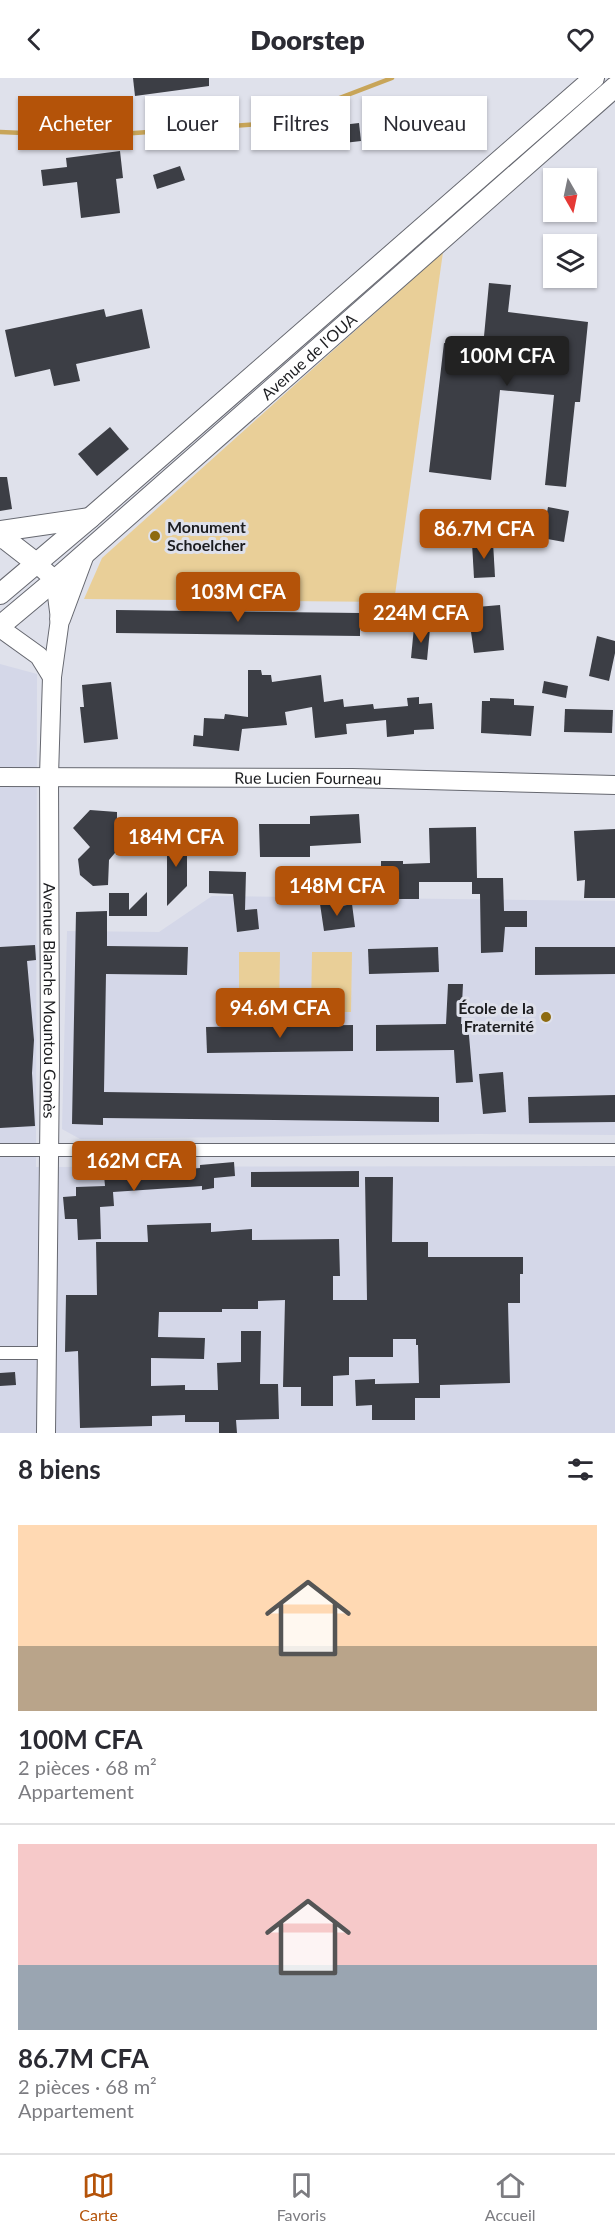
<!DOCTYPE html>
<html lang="fr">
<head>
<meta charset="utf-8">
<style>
  body { margin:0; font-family:Lato,sans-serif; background:#f2f2f3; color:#2b2b33; height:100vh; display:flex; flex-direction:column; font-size:22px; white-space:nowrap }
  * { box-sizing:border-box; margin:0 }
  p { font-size:20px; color:#7c7c81 }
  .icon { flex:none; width:33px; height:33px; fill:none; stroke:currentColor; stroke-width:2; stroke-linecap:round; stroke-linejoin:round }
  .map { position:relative; height:1355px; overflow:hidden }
  .panel { display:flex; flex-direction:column; background:#fff; flex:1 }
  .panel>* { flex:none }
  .top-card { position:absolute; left:18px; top:18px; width:579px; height:54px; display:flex; gap:12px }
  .needle { width:39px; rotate:171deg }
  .fabs { position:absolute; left:543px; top:90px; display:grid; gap:12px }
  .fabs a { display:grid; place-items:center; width:54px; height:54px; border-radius:0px; background:#fff; box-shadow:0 2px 4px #0004; font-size:30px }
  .price { position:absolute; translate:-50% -51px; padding:0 14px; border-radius:6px; background:#b45309; color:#fff; font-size:20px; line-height:39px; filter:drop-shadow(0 2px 3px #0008) }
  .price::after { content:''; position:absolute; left:50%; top:36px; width:18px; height:14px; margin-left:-9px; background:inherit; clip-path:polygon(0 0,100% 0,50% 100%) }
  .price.active { background:#222; color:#fff }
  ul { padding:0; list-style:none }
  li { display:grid; align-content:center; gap:12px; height:318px; padding:0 18px }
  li+li { border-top:2px solid #e1e1e2 }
  li span { display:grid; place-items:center; height:186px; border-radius:0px; color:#555 }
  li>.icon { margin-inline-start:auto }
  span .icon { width:108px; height:108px; fill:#fffc; stroke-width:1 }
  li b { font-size:26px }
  h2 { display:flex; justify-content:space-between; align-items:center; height:72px; padding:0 18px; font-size:26px }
  .pill { padding:0 21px; border-radius:0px; background:#fff; box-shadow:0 2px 4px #0004; font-size:21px; line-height:54px }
  .pill.active { background:#b45309; color:#fff }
  header { display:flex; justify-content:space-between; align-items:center; height:78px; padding:0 18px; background:#fff; font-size:27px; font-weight:800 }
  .menu { display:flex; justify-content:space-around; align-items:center; height:84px; border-top:2px solid #e1e1e2; background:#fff; font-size:16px; color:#7c7c81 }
  .menu a { display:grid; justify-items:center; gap:3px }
  .menu .active { color:#b45309 }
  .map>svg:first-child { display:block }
</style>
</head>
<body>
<header><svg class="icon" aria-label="back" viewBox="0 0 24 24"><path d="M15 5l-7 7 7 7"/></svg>Doorstep<svg class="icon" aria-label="heart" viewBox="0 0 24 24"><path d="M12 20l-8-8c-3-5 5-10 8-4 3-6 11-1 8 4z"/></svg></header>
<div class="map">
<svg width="615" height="1355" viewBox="0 0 615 1355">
  <rect width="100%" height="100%" fill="#dfe1eb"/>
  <g fill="#d4d7e8">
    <path d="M0,586L37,596L36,1089L615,1088V1355H0Z"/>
    <path d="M212,818L615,823V1057L478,1056L80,1061L62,1051L67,853L159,854Z"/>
  </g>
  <g fill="#e9cf98">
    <path d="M443,174L394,524L84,521L102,480Z"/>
    <path d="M239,874H280L279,933H239Z"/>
    <path d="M312,874H352L351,934H311Z"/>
  </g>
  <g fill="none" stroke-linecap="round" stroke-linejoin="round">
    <path stroke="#c8a559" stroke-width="4.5" d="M0,54L93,58L274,45L392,0"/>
  </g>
  <g fill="#3c3e45">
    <path d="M133,0H209V8L135,18Z"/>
    <path d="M359,45L361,63L344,65L342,47Z"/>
    <path d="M120,73L123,100L116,101L120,135L81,140L77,104L43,108L41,92L67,89L66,80Z"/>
    <path d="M180,88L185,102L157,111L153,97Z"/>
    <path d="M489,205L511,207L508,234L588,244L580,324H575L566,409L545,407L554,317L500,312L491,402L429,394L444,265L483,269Z"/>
    <path d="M104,231L106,239L142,231L150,270L76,286L80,303L54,308L50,291L15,299L5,252Z"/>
    <path d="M110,349L129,371L97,398L78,376Z"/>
    <path d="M0,399H7L12,431L0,433Z"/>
    <path d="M548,429L569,433L564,464L542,460Z"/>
    <path d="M493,464L495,499L474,500L472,465Z"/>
    <path d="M500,527L504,572L474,575L471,554L479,553L477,529Z"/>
    <path d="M116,532L360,535V558L116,555Z"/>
    <path d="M414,549L430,551L427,582L411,580Z"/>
    <path d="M597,558L615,563V575L609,603L589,598Z"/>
    <path d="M248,592H261L262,597H271L272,604L321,597L324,624L343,621L344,629L373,626L374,631L408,628L407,620L419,619V626L432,625L434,651L414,652V656L387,659L386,642L346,646L347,656L315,660L312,629L285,634L287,647L242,651L239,673L193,668L194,657L203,658L204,640L224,641L225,636L248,639Z"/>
    <path d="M544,603L568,608L566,620L542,615Z"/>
    <path d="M111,604L118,661L84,665L80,629H84L82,607Z"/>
    <path d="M490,620L514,621V627L534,628L531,658L481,655L482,623H490Z"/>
    <path d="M565,631L613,632L612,655L564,654Z"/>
    <path d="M90,732L117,734V750L145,749L146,768L120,769L109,782L108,807L93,808L80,797L78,781L90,769L73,750Z"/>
    <path d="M359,736L361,765L310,768V779H260L259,746H310V738Z"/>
    <path d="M476,749L477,800H503L504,833H527V849H505L503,874L481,875L480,816H472V804H419V821H381V783H403V786L430,785L429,750Z"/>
    <path d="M615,751V820H584L585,802L577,803L574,753Z"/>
    <path d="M167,761H187V808L167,828Z"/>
    <path d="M209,793L246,794L245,832L257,831L259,851L237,854L233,816L209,815Z"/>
    <path d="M147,814V838H109V815H129V832Z"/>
    <path d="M336,824L337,829L352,826L355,849L324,853L320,826Z"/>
    <path d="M107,833V868L188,869L187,897L106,896L104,1014L439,1019V1044L103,1040V1047L72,1046L76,834Z"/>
    <path d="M35,867L36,882L27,883L34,962L32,995L35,1048L0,1050V869Z"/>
    <path d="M438,869L439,894L369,896L368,871Z"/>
    <path d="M535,869H615V896L535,897Z"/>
    <path d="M448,906H463L461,946H468L473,1004L456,1005L454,972L376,973V947L446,946Z"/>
    <path d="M353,947V973L207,975L206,949Z"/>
    <path d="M503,994L506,1034L483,1036L479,996Z"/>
    <path d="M615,1017V1044L529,1045L528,1019Z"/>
    <path d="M234,1084L235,1098L214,1100V1110L202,1112V1108L113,1114L114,1128L100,1129L101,1161L78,1162L77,1141H65L63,1119L76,1118V1109L105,1108L104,1097L200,1090V1087Z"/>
    <path d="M359,1093V1109H251V1094Z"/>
    <path d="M365,1099H393L392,1164H428V1179H523V1196H520V1225H508L510,1305L440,1307V1320H415V1342H372V1327L356,1328L355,1302L375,1301V1306L419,1305L418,1267H416V1261H393V1279H349V1297L333,1298V1328H301V1309H283L285,1222L258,1223V1231H222V1234H159L158,1259L205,1260L204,1281L151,1280V1308L185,1307V1312H218L217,1285L241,1284V1253H261L260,1306H278L279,1341L236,1342L237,1355H219V1344H185V1337L152,1338V1348L80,1350L78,1273L65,1274L66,1217H97L96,1164H148L147,1147L211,1145V1154L252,1151V1162L339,1161L340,1198H333V1222H367Z"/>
    <path d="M15,1294L16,1307L0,1308V1295Z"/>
  </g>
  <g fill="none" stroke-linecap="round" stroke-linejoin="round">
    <defs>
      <g id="street">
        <path d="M0,1072H615"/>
        <path d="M0,1275H46"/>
      </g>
      <g id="secondary">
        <path id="s1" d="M36,485L55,502L60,541L52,599L49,698L50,987L46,1355"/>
        <path d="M0,550L39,578L52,599"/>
        <path id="s2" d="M0,699L352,700L615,707"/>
      </g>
      <g id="primary">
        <path d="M0,453L90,440"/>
        <path d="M0,460L5,461L36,485"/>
        <path d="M0,516L90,440L594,0"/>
        <path d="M60,541L83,479"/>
        <path id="s3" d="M0,548L55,502L615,9"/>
      </g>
    </defs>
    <use href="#street" stroke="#666870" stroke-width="14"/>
    <use href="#secondary" stroke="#666870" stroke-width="20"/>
    <use href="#primary" stroke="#666870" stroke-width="22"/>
    <use href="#street" stroke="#fff" stroke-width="12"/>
    <use href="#secondary" stroke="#fff" stroke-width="18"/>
    <use href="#primary" stroke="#fff" stroke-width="20"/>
  </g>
  <g fill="#8e6b0f" stroke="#dfe1eb" stroke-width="2">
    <circle cx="155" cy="458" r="6"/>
    <circle cx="546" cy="939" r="6"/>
  </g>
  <g text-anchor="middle" stroke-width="6" stroke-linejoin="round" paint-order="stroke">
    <g font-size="16" fill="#1c1d20" stroke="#dfe1eb">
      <text dy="6" stroke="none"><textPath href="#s3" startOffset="410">Avenue de l'OUA</textPath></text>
      <text dy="6" stroke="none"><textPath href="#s2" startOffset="308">Rue Lucien Fourneau</textPath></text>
      <text dy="6" stroke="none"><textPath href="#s1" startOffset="447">Avenue Blanche Mountou Gomès</textPath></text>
    </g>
    <g font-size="16" font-weight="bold" fill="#1c1d20" stroke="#dfe1eb" text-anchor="start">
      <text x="167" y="455">Monument<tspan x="167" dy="18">Schoelcher</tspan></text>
      <text x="534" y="936" text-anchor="end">École de la<tspan x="534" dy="18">Fraternité</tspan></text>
    </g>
  </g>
</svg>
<div class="fabs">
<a><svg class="needle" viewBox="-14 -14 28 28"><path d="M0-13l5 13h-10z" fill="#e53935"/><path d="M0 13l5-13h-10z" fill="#7c7c81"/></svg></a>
<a><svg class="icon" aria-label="layers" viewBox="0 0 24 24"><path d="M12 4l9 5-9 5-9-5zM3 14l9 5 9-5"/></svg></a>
</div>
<b class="price active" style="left:507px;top:309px">100M CFA</b>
<b class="price" style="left:484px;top:482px">86.7M CFA</b>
<b class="price" style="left:238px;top:545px">103M CFA</b>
<b class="price" style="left:421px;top:566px">224M CFA</b>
<b class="price" style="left:176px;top:790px">184M CFA</b>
<b class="price" style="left:337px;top:839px">148M CFA</b>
<b class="price" style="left:280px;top:961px">94.6M CFA</b>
<b class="price" style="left:134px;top:1114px">162M CFA</b>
<div class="top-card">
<a class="pill active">Acheter</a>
<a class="pill">Louer</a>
<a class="pill">Filtres</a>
<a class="pill">Nouveau</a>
</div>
</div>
<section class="panel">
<h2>8 biens<svg class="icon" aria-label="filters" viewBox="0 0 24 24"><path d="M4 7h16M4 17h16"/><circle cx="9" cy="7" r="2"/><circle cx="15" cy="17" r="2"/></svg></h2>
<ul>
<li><span style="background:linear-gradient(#ffd9b3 65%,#b9a48a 0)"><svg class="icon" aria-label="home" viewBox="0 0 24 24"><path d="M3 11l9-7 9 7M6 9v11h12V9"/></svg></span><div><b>100M CFA</b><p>2 pièces · 68 m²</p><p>Appartement</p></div></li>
<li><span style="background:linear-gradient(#f6c9c9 65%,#9aa5b1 0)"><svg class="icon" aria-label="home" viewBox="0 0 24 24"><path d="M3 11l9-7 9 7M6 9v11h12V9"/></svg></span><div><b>86.7M CFA</b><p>2 pièces · 68 m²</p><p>Appartement</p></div></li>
</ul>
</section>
<nav class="menu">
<a class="active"><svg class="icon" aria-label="map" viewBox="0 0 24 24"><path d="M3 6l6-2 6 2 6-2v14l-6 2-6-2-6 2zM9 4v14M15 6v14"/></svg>Carte</a>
<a><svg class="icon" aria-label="saved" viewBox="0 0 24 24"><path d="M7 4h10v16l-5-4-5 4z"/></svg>Favoris</a>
<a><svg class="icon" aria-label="home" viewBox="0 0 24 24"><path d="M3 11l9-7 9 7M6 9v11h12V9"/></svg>Accueil</a>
</nav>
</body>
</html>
